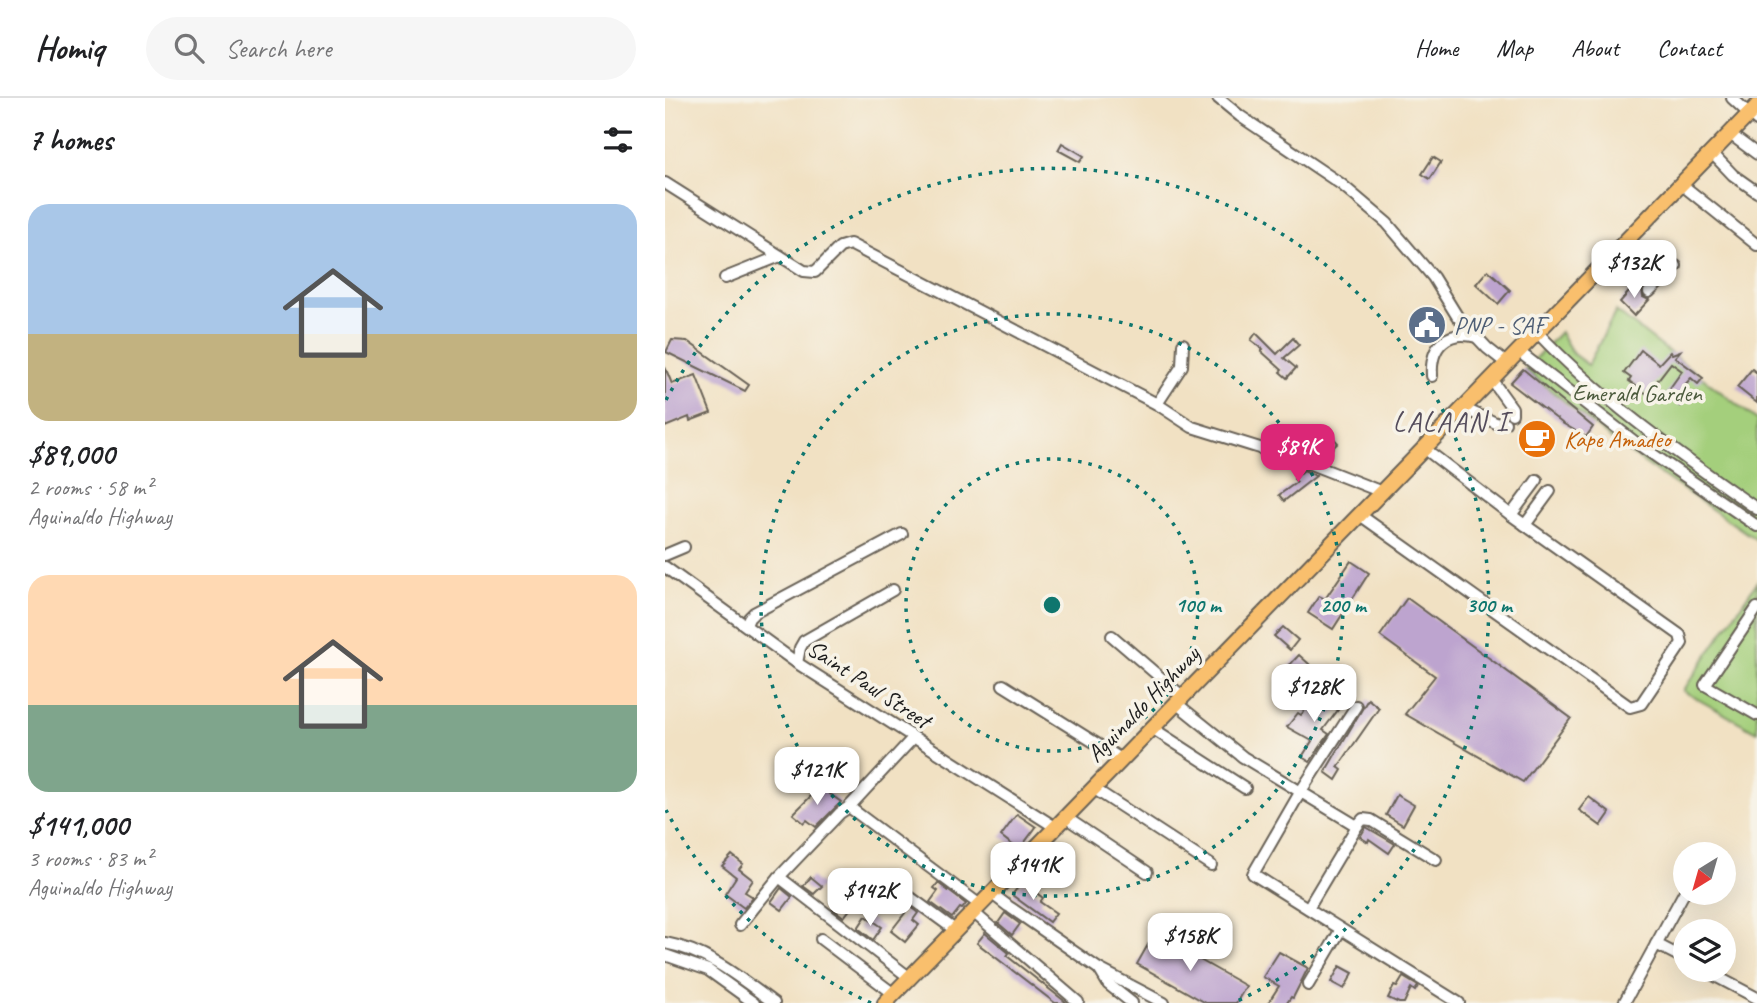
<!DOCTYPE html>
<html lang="en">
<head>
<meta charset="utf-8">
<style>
  body { margin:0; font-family:Caveat,sans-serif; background:#f6f6f6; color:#202124; height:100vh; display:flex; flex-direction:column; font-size:26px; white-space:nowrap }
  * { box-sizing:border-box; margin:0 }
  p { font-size:23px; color:#757577 }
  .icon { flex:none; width:38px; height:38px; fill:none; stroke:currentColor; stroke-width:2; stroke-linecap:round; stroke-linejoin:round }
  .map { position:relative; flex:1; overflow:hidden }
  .details { display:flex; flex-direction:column; background:#fff; width:665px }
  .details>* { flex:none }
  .needle { width:46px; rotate:217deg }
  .tools { position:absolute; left:1008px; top:744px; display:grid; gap:14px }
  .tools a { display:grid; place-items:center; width:63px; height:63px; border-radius:50%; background:#fff; box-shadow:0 7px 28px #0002; font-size:35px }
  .price { position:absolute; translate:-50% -60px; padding:0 16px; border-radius:14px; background:#fff; color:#222; font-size:23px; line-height:46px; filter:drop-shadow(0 2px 4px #0008) }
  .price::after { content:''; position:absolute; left:50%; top:42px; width:21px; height:16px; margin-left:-10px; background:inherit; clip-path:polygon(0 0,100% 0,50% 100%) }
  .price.on { background:#db2777; color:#fff }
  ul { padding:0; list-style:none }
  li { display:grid; align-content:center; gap:14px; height:371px; padding:0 28px }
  li span { display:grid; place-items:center; height:217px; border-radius:21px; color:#555 }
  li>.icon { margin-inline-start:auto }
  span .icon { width:126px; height:126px; fill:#fffc; stroke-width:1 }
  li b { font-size:30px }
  h2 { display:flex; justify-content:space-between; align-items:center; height:84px; padding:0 28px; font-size:30px }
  header { display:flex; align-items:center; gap:42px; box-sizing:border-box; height:98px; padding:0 35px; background:#fff; border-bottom:2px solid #e0e0e0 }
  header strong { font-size:33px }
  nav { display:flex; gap:38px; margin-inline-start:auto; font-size:24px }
  .search { width:490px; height:63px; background:#f6f6f6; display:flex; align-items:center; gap:18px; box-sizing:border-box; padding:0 24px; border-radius:38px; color:#757577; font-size:26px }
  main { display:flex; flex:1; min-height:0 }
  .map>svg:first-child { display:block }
</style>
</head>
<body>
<header>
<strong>Homiq</strong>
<div class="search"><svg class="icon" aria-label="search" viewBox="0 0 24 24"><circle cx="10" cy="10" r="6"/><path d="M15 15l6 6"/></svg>Search here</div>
<nav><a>Home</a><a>Map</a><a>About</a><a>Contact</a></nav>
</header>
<main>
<section class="details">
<h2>7 homes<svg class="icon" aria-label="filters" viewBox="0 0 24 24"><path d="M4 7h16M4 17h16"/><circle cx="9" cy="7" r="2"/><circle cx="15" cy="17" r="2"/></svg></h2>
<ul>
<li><span style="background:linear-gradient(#a9c7e8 60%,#c2b280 0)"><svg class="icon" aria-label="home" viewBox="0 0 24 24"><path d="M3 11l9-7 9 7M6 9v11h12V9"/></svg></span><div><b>$89,000</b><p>2 rooms · 58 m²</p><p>Aguinaldo Highway</p></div></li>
<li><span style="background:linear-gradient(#ffd9b3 60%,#7fa58c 0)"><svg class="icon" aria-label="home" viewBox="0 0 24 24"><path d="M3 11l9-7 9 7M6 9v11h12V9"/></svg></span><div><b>$141,000</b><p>3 rooms · 83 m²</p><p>Aguinaldo Highway</p></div></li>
</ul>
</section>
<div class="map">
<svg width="1092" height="905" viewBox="0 0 1092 905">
  <rect width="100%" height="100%" fill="#f7f3e8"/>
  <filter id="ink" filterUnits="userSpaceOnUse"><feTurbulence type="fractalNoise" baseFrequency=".0143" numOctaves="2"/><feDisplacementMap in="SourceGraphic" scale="14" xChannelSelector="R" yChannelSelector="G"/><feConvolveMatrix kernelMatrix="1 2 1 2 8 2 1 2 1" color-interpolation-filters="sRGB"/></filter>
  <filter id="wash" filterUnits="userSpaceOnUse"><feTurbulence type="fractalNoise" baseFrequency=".00686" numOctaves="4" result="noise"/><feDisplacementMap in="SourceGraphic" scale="28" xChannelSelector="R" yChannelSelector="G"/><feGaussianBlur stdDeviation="1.57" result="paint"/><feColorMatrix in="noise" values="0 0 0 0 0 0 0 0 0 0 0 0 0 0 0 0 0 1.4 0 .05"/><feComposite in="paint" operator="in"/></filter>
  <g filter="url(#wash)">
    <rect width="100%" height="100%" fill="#f1e1c3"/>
    <g fill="#a4cf7b" stroke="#60764c" stroke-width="2">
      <path d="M951,213L1092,322V442L953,347L860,271L895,234L908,256L923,267Z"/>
      <path d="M1092,484V634L1018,593Z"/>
    </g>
    <g id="blocks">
      <g fill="#bda4cf">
        <path d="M397,45L419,58L415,64L393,52Z"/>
        <path d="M768,59L776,64L765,81L757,76Z"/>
        <path d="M823,172L845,192L833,206L811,186Z"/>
        <path d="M971,186L977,191L978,199L984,202L969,218L955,204Z"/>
        <path d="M591,235L612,256L628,240L634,247L619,260L631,270L622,280L615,274L617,272L596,253L598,251L586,242Z"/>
        <path d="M7,242L22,243L84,287L80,293L1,254Z"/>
        <path d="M976,252L994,266L1005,254L1007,256L1015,253L1010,259L1038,280L1033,286L1026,280L1017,290L1024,295L1015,308L1000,297L1017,273L1006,265L982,296L964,283L966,280L959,275Z"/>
        <path d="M0,269L7,286L31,277L46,315L25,323L24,319L0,329Z"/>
        <path d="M858,271L928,329L921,339L897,325L845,285Z"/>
        <path d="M1087,271L1092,275V305L1072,289Z"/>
        <path d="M665,336L673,345L662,355L654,347Z"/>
        <path d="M639,372L651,378L619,403L614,397L632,384L629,381Z"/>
        <path d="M686,463L704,475L668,531L643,515L654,498L660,501Z"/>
        <path d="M742,500L906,620L858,684L740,616L770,578L715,538Z"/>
        <path d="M618,529L633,542L625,552L609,538Z"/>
        <path d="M634,557L662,582L651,594L637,581L634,584L620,572Z"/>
        <path d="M652,596L673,612L658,632L664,636L645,664L637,659L647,643L622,629L633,615L636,617Z"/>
        <path d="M703,601L714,610L673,669L677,672L671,682L660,674Z"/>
        <path d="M155,689L176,704L151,729L142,722L139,725L128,716Z"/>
        <path d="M732,697L749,707L738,727L721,717Z"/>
        <path d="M924,699L945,715L936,728L914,712Z"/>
        <path d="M352,716L371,729L354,752L336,738Z"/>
        <path d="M701,729L730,746L724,755L704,741L703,744L695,739Z"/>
        <path d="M67,757L78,766L74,771L88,782L80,794L88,799L79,810L60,796L71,779L57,768Z"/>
        <path d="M146,779L157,788L149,796L138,788Z"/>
        <path d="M212,781L227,793L219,804L204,793Z"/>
        <path d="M357,784L378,800L375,804L391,815L384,824L347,797Z"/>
        <path d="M273,785L301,806L297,811L295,810L287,820L265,804L273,793L269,790Z"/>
        <path d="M116,790L127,799L117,812L106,804Z"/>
        <path d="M175,801L186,810L179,819L168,811Z"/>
        <path d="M242,806L253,815L248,822L254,827L240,844L226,833L240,815L237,813Z"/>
        <path d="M340,815L355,826L347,837L333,825Z"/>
        <path d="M201,818L217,829L208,842L193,830Z"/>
        <path d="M320,835L344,855L342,858L402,905H390L312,845Z"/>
        <path d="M489,836L581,888L571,905H541L472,866Z"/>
        <path d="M614,854L643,870L628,900L626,899L622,905H603L614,888L598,879Z"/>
        <path d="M675,868L688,875L679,891L666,884Z"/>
        <path d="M738,879L753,888L750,893L746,890L739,905H734L723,900L729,888L732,889Z"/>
      </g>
    </g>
  </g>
  <g filter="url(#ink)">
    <use href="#blocks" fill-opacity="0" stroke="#676156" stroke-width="2"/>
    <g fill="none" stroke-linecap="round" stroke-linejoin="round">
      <defs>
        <g id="minor">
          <path d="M553,0L575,18L676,86L722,125L768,179L792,218L822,250L841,265"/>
          <path d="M1067,0L1092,23"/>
          <path d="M1065,36L1092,56"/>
          <path d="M1047,55L1068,77L1092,94"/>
          <path d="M0,85L139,173L150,174L175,149L185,146L492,306L527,329L643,365L717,394"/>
          <path d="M1016,86L1092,147"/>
          <path d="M60,180L115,158"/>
          <path d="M984,194L1011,168"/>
          <path d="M872,234C938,304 1014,356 1092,411"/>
          <path d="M853,253L970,344L1092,428"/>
          <path d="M767,278C765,248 782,231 812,239"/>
          <path d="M826,281L847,310V316"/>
          <path d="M492,306L517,268L518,246"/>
          <path d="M798,310L833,326L840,325"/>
          <path d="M695,417L965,609L976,606L1017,545L1015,537L846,417L759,350"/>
          <path d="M846,417L872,382"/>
          <path d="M860,427L885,393"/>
          <path d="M0,457L19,449"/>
          <path d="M0,469L132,565L390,729"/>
          <path d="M1092,510L1040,587L1092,617"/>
          <path d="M81,527L84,520L89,515L237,436"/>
          <path d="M447,538L517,598"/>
          <path d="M132,565L135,550L139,543L228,492"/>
          <path d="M338,587L456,661"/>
          <path d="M511,605L578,659L692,728L643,810"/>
          <path d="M691,608L636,693L588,776L794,905"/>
          <path d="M487,630L580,690"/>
          <path d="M428,690L546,767"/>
          <path d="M184,709L315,807"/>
          <path d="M400,719L482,774"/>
          <path d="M692,728L698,721L706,722L771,762"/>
          <path d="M114,779L245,880"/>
          <path d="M238,794L290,832"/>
          <path d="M326,795L343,808"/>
          <path d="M346,810L434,871L499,905"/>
          <path d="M308,814L413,904"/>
          <path d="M75,827L114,779L175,715L184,709L248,640"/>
          <path d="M156,841L229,896"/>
          <path d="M0,845C43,853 75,880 109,905"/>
          <path d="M991,846L1020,861"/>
          <path d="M0,857L43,872L89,905"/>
          <path d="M434,871L443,886L467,905"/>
          <path d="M1039,872L1092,900"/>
          <path d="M643,887L675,833"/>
          <path d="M959,905L1020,793"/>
        </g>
        <path id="major" d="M220,905L1092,8"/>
      </defs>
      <use href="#minor" stroke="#676156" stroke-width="14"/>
      <use href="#major" stroke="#676156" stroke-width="18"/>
      <use href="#minor" stroke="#fff" stroke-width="10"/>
      <use href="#major" stroke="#f9bf6d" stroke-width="14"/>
    </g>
  </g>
  <g fill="none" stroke="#0f766e" stroke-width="3.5" stroke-dasharray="3.5 7">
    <circle cx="387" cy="507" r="146"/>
    <circle cx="387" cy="507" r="291"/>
    <path d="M206 905A437 437 0 0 1 1 712M1 302A437 437 0 1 1 568 905"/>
  </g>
  <defs>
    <symbol id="civic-disc" viewBox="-11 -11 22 22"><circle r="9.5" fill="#5c6f8a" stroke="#f7f3e8"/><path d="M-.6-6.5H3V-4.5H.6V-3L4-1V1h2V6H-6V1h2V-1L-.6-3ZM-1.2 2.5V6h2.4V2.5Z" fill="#fff"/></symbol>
    <symbol id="cafe-disc" viewBox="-11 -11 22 22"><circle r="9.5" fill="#e8710a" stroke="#f7f3e8"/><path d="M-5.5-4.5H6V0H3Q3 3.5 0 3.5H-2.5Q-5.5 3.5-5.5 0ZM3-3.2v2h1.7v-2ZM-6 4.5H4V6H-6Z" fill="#fff"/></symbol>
  </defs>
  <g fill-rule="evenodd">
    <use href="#civic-disc" x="740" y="205" width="44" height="44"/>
    <use href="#cafe-disc" x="850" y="319" width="44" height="44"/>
  </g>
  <g text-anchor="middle" stroke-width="7" stroke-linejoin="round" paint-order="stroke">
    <g font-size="24" fill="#4e5e75" stroke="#f7f3e8" text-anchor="start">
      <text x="789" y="235">PNP - SAF</text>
    </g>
    <g font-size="24" fill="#4c5b3d" stroke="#f7f3e8">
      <text x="972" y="303">Emerald Garden</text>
    </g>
    <g font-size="24" fill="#c56008" stroke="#f7f3e8" text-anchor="start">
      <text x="899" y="349">Kape Amadeo</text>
    </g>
    <g font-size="24" fill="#1c1c1c" stroke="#f7f3e8">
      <text transform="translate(204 586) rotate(33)" y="8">Saint Paul Street</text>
      <text transform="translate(478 606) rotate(-46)" y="8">Aguinaldo Highway</text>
    </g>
    <g font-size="28" letter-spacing="2" fill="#544c5b" stroke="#f7f3e8">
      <text x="786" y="333">LALAAN I</text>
    </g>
  </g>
  <circle cx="387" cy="507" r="10" fill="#0f766e" stroke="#f7f3e8" stroke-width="3.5"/>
  <g font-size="21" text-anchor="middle" font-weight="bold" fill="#0f766e" stroke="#f7f3e8" stroke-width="7" stroke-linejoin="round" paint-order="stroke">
    <text x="533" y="514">100 m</text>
    <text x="678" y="514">200 m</text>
    <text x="824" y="514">300 m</text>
  </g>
</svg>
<div class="tools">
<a><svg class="needle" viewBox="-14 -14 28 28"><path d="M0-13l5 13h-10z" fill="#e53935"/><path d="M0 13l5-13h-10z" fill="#757577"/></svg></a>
<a><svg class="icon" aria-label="layers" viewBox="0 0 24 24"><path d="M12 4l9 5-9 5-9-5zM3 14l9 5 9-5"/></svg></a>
</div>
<b class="price" style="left:969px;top:202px">$132K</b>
<b class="price on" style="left:633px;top:386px">$89K</b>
<b class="price" style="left:649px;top:626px">$128K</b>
<b class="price" style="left:152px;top:709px">$121K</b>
<b class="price" style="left:368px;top:804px">$141K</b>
<b class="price" style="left:205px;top:830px">$142K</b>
<b class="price" style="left:525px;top:875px">$158K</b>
</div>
</main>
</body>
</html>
